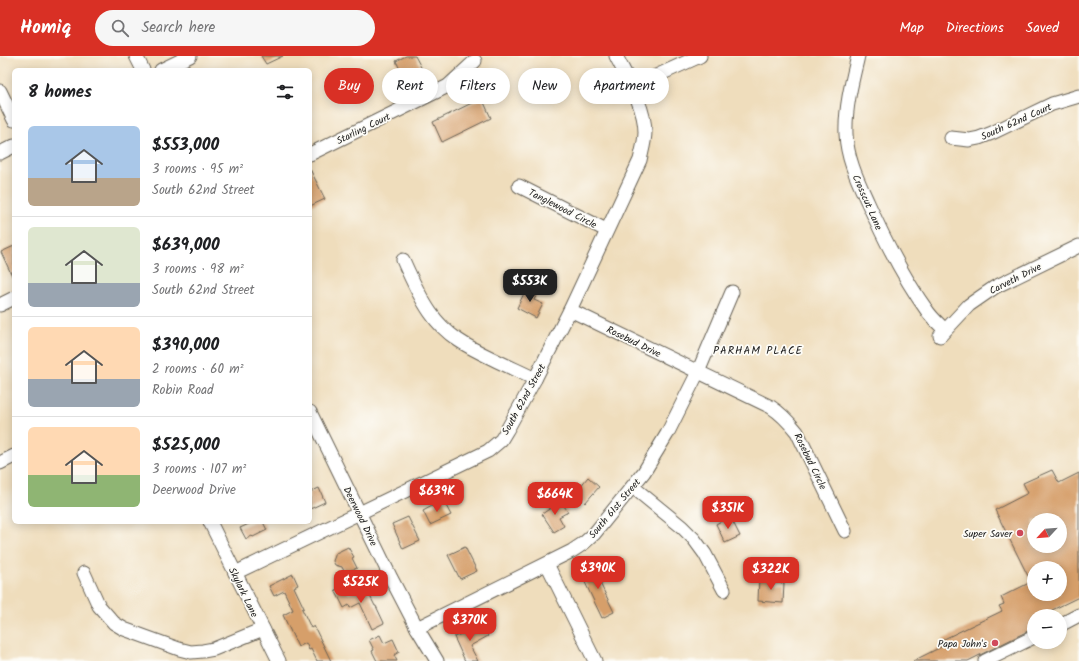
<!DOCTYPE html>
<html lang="en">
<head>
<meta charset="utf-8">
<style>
  body { margin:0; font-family:Kalam,sans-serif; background:#f6f6f6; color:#202124; height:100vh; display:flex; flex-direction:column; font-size:15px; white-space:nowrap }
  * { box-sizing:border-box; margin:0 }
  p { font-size:13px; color:#757577 }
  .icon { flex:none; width:22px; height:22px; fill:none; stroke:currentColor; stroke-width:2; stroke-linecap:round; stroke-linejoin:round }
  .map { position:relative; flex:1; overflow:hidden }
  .details { position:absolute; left:12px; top:12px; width:300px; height:456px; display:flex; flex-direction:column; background:#fff; border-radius:6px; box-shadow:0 2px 10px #0003 }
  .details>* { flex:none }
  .banner { position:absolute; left:324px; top:12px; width:380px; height:36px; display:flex; gap:8px }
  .needle { width:26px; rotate:244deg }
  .tools { position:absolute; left:1027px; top:457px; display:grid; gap:8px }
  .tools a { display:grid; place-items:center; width:40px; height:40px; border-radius:50%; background:#fff; box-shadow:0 2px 10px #0003; font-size:20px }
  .price { position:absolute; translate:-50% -34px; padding:0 9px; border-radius:8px; background:#d93025; color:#fff; font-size:13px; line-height:26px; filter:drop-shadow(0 1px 2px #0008) }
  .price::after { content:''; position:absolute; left:50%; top:24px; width:12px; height:9px; margin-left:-6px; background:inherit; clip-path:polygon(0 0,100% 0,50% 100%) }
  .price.on { background:#222; color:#fff }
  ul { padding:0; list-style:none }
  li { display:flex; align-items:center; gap:12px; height:100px; padding:0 16px }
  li+li { border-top:1px solid #e0e0e0 }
  li span { display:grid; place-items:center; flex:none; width:112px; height:80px; border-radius:6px; color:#555 }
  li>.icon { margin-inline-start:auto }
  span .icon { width:48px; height:48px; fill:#fffc; stroke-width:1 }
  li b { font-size:17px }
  h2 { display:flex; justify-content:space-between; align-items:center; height:48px; padding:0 16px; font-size:17px }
  .tag { padding:0 14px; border-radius:18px; background:#fff; box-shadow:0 2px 10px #0003; font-size:14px; line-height:36px }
  .tag.on { background:#d93025; color:#fff }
  header { display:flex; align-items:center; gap:24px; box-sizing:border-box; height:56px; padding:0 20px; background:#d93025; color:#fff }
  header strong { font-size:19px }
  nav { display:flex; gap:22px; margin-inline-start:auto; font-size:14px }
  .search { width:280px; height:36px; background:#f6f6f6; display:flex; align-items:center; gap:10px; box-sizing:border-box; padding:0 14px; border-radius:22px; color:#757577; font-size:15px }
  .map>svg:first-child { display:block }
</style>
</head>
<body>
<header>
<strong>Homiq</strong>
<div class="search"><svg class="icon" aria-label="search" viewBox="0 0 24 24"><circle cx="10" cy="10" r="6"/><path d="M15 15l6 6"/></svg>Search here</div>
<nav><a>Map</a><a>Directions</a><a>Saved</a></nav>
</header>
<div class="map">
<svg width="1079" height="605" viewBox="0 0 1079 605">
  <rect width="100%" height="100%" fill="#fdfcf7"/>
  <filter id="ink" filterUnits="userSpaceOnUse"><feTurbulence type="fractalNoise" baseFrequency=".025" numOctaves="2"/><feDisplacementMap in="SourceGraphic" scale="8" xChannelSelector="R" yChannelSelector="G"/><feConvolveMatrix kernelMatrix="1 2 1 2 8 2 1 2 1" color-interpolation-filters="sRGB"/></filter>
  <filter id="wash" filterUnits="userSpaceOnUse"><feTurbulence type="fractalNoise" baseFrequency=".012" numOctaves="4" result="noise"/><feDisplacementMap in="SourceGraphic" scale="16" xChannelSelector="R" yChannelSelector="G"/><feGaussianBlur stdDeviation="0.9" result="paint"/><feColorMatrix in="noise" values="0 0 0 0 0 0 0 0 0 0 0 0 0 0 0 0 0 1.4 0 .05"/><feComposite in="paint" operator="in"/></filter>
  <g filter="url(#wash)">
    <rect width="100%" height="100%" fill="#efddbc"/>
    <g id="blocks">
      <g fill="#d69f6a" fill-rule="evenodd">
        <path d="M261,0H283L266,8Z"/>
        <path d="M406,0H415L423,15L405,24L396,5Z"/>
        <path d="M482,42L491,62L442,86L433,66Z"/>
        <path d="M310,113L325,143L310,150Z"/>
        <path d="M14,190V224L1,196Z"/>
        <path d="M527,231L538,236L534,244L543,248L536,262L517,252Z"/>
        <path d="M1052,414L1059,427L1079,417V541L1048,556L1050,560H1034V572L968,605H913L945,589L942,584L1002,555L999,550L1004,548L1001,541L1031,526L995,454L1028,437L1023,427ZM1034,464H1060V490H1034ZM1034,512H1060V538H1034Z"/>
        <path d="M588,421L599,431L585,447L575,437Z"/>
        <path d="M319,432L325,446L310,453V436Z"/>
        <path d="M443,444L451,459L430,469L423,455Z"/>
        <path d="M561,445L568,456L559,461L564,470L554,476L542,458Z"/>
        <path d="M730,460L740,480L725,487L716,468Z"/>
        <path d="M408,461L420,485L403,493L392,468Z"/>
        <path d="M253,466H263L267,474L253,481L252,480L246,483L240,472Z"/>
        <path d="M348,491L354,501L352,502L357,512L345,517L342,511L335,509L333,505L336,497Z"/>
        <path d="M465,491L477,515L460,523L448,499Z"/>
        <path d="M602,509L609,523L600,527L614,556L602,562L581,518Z"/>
        <path d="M293,518L298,529L294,531L304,552L302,553L311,572L314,570L331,605H317L311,593L309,594L306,587L298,591L283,559L293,554L284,535L274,540L269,530Z"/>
        <path d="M759,522L776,523V527H784L783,547L758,545Z"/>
        <path d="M345,530L349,538L365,530L375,550H376L384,567L372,573L360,547L350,552L349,549L344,552L335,534Z"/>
        <path d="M483,569L488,580L470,590L478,605H465L454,581L466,576L467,577Z"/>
        <path d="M380,579L384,587L393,583L399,596L394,599L397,605H377L372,595L374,594L369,584Z"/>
      </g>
    </g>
  </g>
  <g filter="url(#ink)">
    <use href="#blocks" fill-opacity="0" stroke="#666054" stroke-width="1"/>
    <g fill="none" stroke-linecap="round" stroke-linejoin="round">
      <defs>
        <g id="minor">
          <path d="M136,0L143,14"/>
          <path d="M858,0C852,25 845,52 846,78C847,103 858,125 868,147C885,185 904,223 928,256C933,263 939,268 945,274"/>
          <path d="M161,14L190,0"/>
          <path d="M632,31L700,0"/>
          <path d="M0,35L14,64"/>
          <path d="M951,82L969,84L979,82L992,77L1052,48L1079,40"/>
          <path d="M0,97L14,90"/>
          <path d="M310,98L448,30L475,5"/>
          <path d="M519,130L606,174"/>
          <path d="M403,204C411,222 419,240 430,256C446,280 468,291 493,303C507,310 521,316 535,323"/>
          <path d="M0,249L14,242"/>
          <path d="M570,254L771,351C782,358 789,366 797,376L845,475"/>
          <path d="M940,280L969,249L995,231L1079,190"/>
          <path d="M310,356L391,522L417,572L437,605"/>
          <path d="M0,407L14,400"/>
          <path d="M633,431L682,471L694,483L705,498L724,534"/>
          <path d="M210,466L279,605"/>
          <path d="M547,508L595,605"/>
          <path d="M84,517L99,550L114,567L124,573L179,593L191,596L203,595L214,593L263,573"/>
          <path d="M235,517L488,395L501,384L507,374L535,323L570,254L640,104C642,95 645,85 645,76C645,51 627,22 616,0"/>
          <path d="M1060,569L1079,559"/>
          <path d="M417,572L572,495L584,487L594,478L644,416L667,378L698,316L732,236"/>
          <path d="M985,605L1034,581"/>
        </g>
      </defs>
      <use href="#minor" stroke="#666054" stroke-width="15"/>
      <use href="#minor" stroke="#fff" stroke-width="13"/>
    </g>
  </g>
  <g fill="#d1495b" stroke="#fdfcf7" stroke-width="1.5">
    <circle cx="1020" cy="477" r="4"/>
    <circle cx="995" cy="587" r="4"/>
  </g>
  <g text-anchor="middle" stroke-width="3.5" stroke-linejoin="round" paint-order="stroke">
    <g font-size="10" fill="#1c1c1c" stroke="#fdfcf7">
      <text transform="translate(1016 65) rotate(-24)" y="4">South 62nd Court</text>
      <text transform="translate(363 72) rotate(-26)" y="4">Starling Court</text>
      <text transform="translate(868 146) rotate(66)" y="4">Crosscut Lane</text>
      <text transform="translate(563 152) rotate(27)" y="4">Tanglewood Circle</text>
      <text transform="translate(1015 222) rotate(-27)" y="4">Carveth Drive</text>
      <text transform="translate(634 285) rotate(26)" y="4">Rosebud Drive</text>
      <text transform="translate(523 343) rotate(-61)" y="4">South 62nd Street</text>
      <text transform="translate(811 405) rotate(64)" y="4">Rosebud Circle</text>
      <text transform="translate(614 452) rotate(-50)" y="4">South 61st Street</text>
      <text transform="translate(361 460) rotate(64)" y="4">Deerwood Drive</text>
      <text transform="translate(244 536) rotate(64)" y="4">Skylark Lane</text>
    </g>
    <g font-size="10" fill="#1c1c1c" stroke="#fdfcf7" text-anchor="end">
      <text x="1012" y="481">Super Saver</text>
      <text x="987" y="591">Papa John's</text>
    </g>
    <g font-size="11" letter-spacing="1" fill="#1c1c1c" stroke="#fdfcf7">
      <text x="758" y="298">PARHAM PLACE</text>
    </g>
  </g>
</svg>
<div class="tools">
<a><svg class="needle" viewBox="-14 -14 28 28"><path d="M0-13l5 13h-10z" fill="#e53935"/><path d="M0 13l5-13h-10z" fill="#757577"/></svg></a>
<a>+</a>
<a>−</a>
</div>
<b class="price on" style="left:530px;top:247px">$553K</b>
<b class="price" style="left:437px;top:457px">$639K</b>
<b class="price" style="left:555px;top:460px">$664K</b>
<b class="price" style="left:728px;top:474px">$351K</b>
<b class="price" style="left:598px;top:534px">$390K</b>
<b class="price" style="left:771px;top:535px">$322K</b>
<b class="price" style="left:361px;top:548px">$525K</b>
<b class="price" style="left:470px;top:586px">$370K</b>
<div class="banner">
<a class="tag on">Buy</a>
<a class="tag">Rent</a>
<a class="tag">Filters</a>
<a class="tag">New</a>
<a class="tag">Apartment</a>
</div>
<section class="details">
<h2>8 homes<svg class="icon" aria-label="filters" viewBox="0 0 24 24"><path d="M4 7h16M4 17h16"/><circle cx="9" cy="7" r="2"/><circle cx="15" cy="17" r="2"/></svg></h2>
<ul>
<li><span style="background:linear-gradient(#a9c7e8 65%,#b9a48a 0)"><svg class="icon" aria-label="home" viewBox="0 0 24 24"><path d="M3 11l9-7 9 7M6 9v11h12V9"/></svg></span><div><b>$553,000</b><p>3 rooms · 95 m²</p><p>South 62nd Street</p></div></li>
<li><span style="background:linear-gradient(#dfe7d0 70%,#9aa5b1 0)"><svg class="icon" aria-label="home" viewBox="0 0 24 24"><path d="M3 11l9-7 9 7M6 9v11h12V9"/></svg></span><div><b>$639,000</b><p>3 rooms · 98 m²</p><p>South 62nd Street</p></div></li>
<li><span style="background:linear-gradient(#ffd9b3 65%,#9aa5b1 0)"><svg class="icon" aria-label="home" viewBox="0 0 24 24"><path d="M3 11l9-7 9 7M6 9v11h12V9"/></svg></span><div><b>$390,000</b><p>2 rooms · 60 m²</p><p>Robin Road</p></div></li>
<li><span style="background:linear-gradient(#ffd9b3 60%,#8fb573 0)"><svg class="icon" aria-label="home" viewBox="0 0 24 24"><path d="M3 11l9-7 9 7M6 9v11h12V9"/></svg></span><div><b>$525,000</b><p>3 rooms · 107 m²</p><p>Deerwood Drive</p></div></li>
</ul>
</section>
</div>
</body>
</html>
